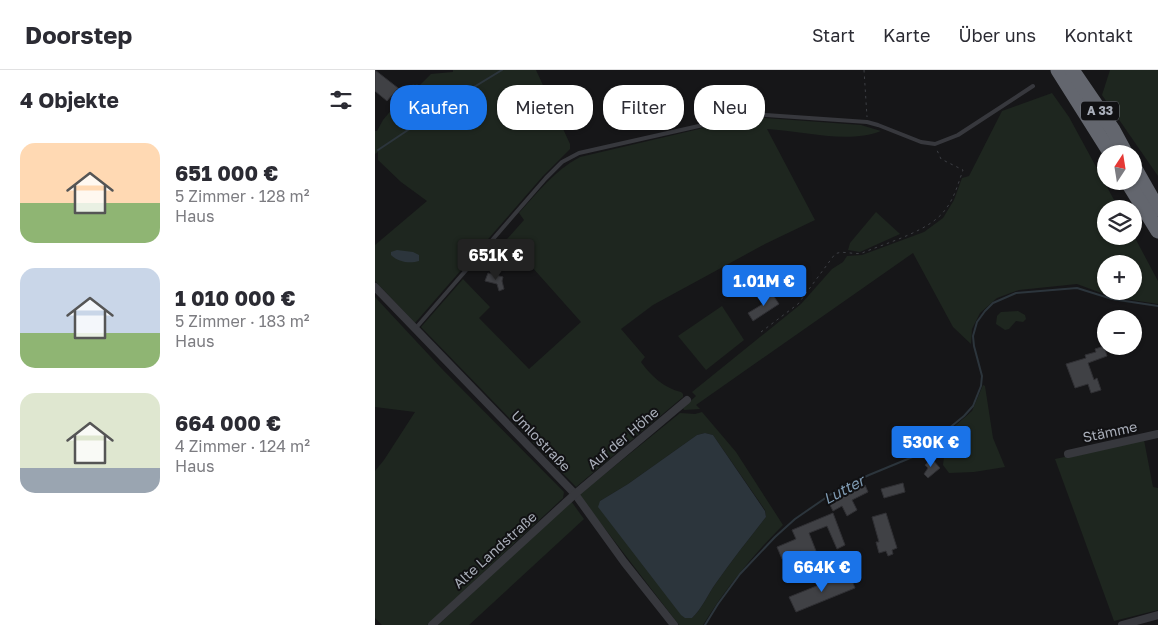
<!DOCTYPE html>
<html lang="de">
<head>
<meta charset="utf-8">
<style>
  body { margin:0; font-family:"Golos Text",sans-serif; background:#f7f7f7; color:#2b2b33; height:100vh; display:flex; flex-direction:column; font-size:19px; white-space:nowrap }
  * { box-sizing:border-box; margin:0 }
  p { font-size:16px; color:#7c7c81 }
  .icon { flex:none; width:28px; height:28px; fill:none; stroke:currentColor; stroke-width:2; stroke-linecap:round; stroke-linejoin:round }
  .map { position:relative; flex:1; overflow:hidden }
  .drawer { display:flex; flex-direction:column; background:#fff; width:375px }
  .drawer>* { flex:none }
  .guide { position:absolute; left:15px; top:15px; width:475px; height:45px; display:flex; gap:10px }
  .needle { width:32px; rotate:12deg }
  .fabs { position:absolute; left:722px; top:75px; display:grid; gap:10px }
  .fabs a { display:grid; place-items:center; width:45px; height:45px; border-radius:50%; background:#fff; box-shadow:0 1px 4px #0004; font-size:25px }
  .price { position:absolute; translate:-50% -42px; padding:0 11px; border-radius:5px; background:#1a73e8; color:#fff; font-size:16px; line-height:32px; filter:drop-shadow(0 1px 2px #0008) }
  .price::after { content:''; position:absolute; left:50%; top:30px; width:15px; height:11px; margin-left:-8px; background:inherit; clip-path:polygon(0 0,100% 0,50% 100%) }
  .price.active { background:#222; color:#fff }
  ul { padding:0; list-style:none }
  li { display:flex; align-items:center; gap:15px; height:125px; padding:0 20px }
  li span { display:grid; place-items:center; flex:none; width:140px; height:100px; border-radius:15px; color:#555 }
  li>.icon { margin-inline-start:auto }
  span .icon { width:60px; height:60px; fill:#fffc; stroke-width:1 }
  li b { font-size:21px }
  h2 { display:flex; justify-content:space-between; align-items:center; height:60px; padding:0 20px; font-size:21px }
  .pill { padding:0 18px; border-radius:20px; background:#fff; box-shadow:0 1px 4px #0004; font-size:18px; line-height:45px }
  .pill.active { background:#1a73e8; color:#fff }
  header { display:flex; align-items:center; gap:30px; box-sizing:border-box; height:70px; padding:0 25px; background:#fff; border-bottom:1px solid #e1e1e2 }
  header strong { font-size:24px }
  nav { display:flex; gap:28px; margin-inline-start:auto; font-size:18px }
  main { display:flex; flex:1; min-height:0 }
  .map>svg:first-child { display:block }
</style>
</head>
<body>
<header>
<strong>Doorstep</strong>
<nav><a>Start</a><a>Karte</a><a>Über uns</a><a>Kontakt</a></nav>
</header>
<main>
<section class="drawer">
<h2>4 Objekte<svg class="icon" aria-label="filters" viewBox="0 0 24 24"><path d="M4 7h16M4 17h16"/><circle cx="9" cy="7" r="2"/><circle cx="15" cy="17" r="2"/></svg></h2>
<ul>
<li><span style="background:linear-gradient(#ffd9b3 60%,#8fb573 0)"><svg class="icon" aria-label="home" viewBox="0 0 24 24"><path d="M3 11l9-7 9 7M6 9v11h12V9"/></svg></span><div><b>651 000 €</b><p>5 Zimmer · 128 m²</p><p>Haus</p></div></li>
<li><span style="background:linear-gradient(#c9d6e8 65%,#8fb573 0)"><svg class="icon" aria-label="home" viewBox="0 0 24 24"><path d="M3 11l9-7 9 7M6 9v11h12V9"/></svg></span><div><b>1 010 000 €</b><p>5 Zimmer · 183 m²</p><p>Haus</p></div></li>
<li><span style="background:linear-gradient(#dfe7d0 75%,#9aa5b1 0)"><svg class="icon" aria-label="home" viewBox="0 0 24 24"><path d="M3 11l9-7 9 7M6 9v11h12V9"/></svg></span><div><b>664 000 €</b><p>4 Zimmer · 124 m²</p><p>Haus</p></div></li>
</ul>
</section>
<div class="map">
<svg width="783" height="555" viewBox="0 0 783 555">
  <rect width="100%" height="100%" fill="#161618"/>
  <g fill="#1e261f" fill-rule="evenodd">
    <path d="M78,0H161L195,74V79L168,106L40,253L0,211V175L52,131L26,112L3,90V82L0,84V61H2L8,50L38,14L40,15L42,14L44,16L56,4L78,2Z"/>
    <path d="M735,0H783V106L727,25Z"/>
    <path d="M677,23L694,47L744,139H731V166H759L783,211V234L737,227L702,214L644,220L622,228L605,243L597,259L596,274L578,257L538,183L321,335L325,339L309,340L308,338L321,326L317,322L426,234L457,199L468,192L472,186L487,185L549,162L568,148L579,130L587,108L594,106L627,41ZM731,194H759V221H731Z"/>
    <path d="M375,47L486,55L506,61C473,74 427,61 392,59L440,150L390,174L278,235L246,259L270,287L266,292C276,306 289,318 306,322L308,324V327L201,417L46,257L88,209L115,237L104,248L154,299L206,252L132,169L149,150L144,143C163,122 180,100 205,87Z"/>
    <path d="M501,142L525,164L485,182L473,180L475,173Z"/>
    <path d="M0,227L67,299L189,422L188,428L52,555H7L0,548V401L9,390L40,342L0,337Z"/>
    <path d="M347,236L369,270L331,300L303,266Z"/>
    <path d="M643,241L650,245L651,249L648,252L641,251L634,259L630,260L621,254L622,246L626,242Z"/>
    <path d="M608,315L610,316L618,368L630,397L599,402L574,403L568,395L572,363L597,341Z"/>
    <path d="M327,342L361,382L408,455C377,486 351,518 328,555H304L204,425L305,343L320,344ZM330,363L338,365L390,440L391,447C374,469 357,490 341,513C333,524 327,539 317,548L225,431L253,414L322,365Z"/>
    <path d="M769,370L778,417L783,418V540L739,551L680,389Z"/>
    <path d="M196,431L209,449L94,555H63Z"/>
  </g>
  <g fill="#2c353c">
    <path d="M22,180L38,182L44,185V191C35,194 23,192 16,185V182Z"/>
    <path d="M330,363L338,365L390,441L391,447C374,469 357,490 341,513C333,524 327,539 317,548H310L306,545L223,437L225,431L253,414L322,365Z"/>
  </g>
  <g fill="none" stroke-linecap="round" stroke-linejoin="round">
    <g stroke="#2c353c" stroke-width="2">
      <path d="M3,80L81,28L127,0"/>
      <path d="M330,555L343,534L365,504L400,467L420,449L462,420L494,405L540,386L589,346L598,336L606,316L607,306L599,276L598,266L602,252L610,241L618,233L641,223L702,218L737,229L783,236"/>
    </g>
  </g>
  <g fill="#404145" stroke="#303034">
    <path d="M0,0L23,18L12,31L0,21Z"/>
    <path d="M113,203L128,207L127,211L129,219L124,221L122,214L110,211Z"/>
    <path d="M396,222L404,234L378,251L373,243L388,234L385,229Z"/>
    <path d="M729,276L732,286L713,293L719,310L722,308L726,320L716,323L713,314L700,318L691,294L711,288L710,285L721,282L720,279Z"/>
    <path d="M557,389L565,398L553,408L549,404L553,398L550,395Z"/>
    <path d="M528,413L530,422L509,428L506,419Z"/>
    <path d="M490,415L493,422L477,430L482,440L472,446L467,436L458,441L454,433Z"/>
    <path d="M458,443L470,475L462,479L452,456L434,463L448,499L435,505L426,481L407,489L402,477L421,469L417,460Z"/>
    <path d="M511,443L522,478L517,480L518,484L513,486L511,481L504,483L501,472H504L497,447Z"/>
    <path d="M474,503L480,518L421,542L414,527Z"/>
  </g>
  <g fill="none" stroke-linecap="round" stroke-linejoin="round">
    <g stroke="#3d3f44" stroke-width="1" stroke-dasharray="2.5 4" stroke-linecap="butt">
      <path d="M489,0L492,47"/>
      <path d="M386,262L423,234L460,184C468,180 478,185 487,183C511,173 555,161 570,140C579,129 583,114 588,100L566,89L561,78"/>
    </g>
    <path stroke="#37383d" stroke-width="4" d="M40,259L171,108L187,92L204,83L377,44L492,52L503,55L546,72L560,74L583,65L658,16"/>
    <g stroke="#37383d" stroke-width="8">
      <path d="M0,217L200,424L249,492L299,555"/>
      <path d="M693,384L783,364"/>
      <path d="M57,555L200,424L312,330"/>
      <path d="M747,555L783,545"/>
    </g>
    <g stroke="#63666e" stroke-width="15">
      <path d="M683,0L736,84"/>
      <path d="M697,0L738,60L751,84"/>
      <path d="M759,97L783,139"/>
      <path d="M752,111L783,161"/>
    </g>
  </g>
  <g text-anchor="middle" stroke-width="4" stroke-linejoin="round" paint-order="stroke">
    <rect fill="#111113" stroke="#7b7e86" stroke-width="1" x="706" y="31.5" width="38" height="19" rx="4"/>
    <g font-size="12" font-weight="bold" fill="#a8adb8">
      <text x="725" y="45">A 33</text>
    </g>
    <g font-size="14" fill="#a8adb8" stroke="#111113">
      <text transform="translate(735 362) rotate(-12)" y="5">Stämme</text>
      <text transform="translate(248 368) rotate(-40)" y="5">Auf der Höhe</text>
      <text transform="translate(166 371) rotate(46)" y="5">Umlostraße</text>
      <text transform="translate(120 480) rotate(-42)" y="5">Alte Landstraße</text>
    </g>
    <g font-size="15" font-style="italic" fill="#7f9bb3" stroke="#111113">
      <text transform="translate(469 420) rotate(-28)" y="5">Lutter</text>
    </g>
  </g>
</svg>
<div class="fabs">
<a><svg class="needle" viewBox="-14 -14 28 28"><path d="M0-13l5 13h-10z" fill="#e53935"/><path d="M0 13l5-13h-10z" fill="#7c7c81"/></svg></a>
<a><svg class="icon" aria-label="layers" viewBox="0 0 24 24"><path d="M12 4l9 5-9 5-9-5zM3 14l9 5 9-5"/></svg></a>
<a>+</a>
<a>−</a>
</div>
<b class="price active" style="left:121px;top:211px">651K €</b>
<b class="price" style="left:389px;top:237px">1.01M €</b>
<b class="price" style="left:556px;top:398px">530K €</b>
<b class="price" style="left:447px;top:523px">664K €</b>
<div class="guide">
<a class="pill active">Kaufen</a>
<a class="pill">Mieten</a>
<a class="pill">Filter</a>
<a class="pill">Neu</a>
</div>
</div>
</main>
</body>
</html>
